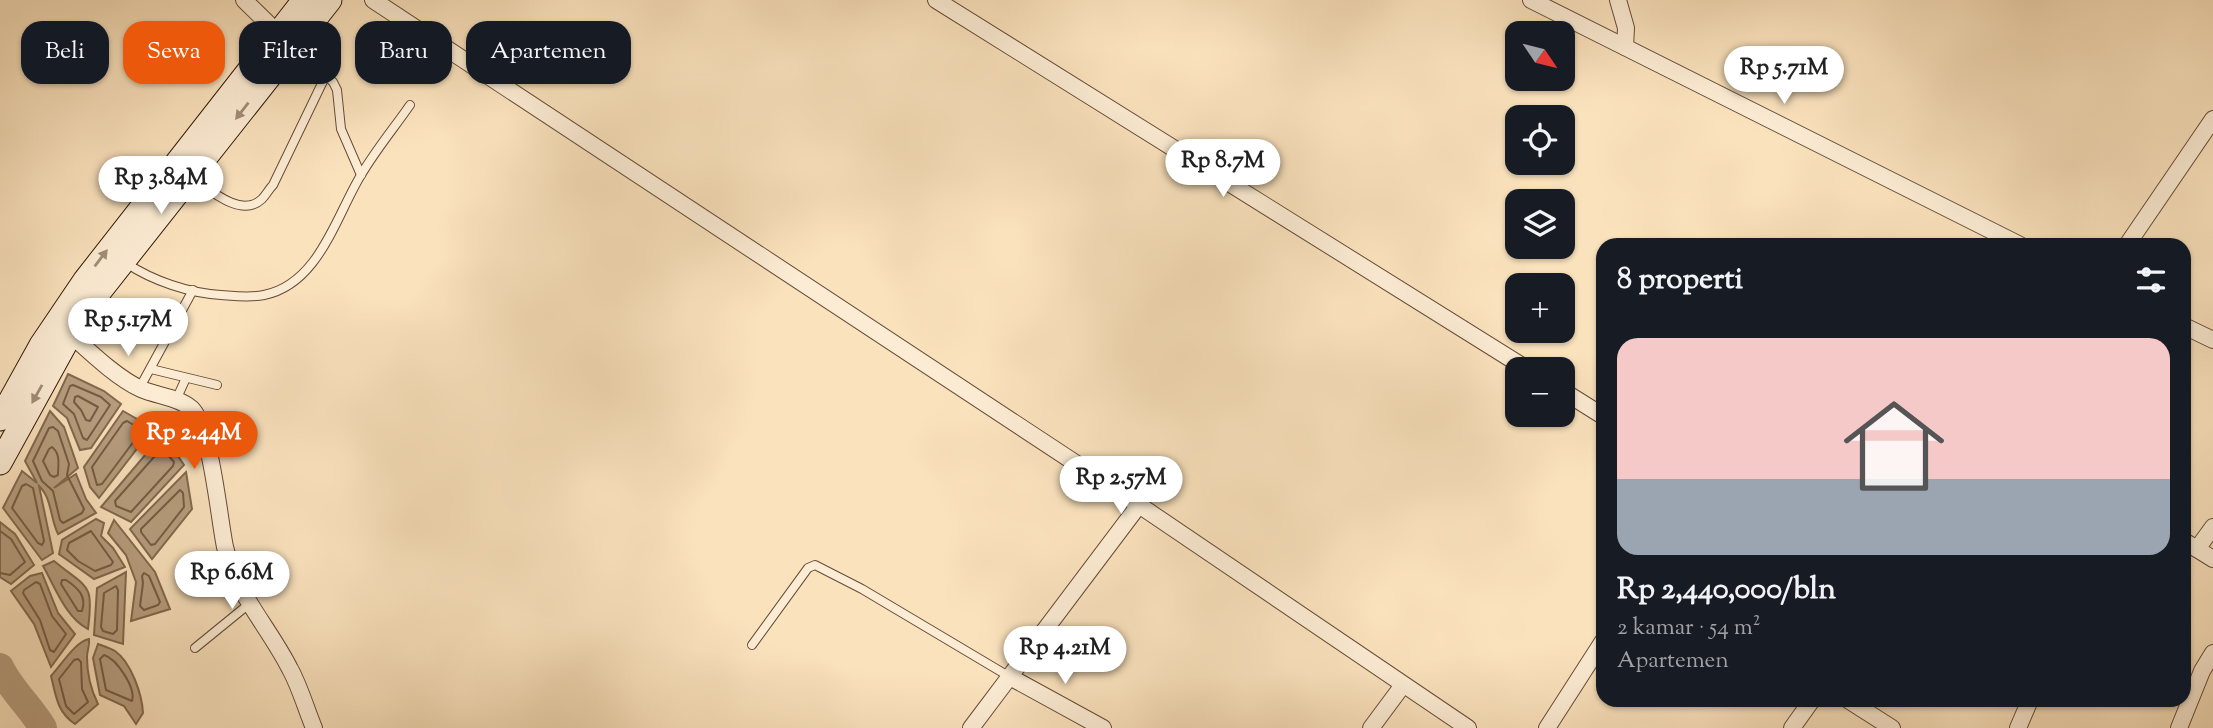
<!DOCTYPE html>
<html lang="id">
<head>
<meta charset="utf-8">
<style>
  body { margin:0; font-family:"Sorts Mill Goudy",serif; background:#20242c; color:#f1f3f6; height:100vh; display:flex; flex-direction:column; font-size:26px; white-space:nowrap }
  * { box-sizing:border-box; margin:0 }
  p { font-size:23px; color:#9ea1a6 }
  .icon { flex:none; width:38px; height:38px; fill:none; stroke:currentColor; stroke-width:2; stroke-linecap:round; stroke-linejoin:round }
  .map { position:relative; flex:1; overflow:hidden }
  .panel { position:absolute; left:1596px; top:238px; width:595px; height:469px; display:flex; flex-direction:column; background:#171b24; border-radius:21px; box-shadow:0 2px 5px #0004 }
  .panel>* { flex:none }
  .hud { position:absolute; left:21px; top:21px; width:665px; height:63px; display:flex; gap:14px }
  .needle { width:46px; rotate:125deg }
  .fabs { position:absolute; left:1505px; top:21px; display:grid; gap:14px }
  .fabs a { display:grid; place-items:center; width:70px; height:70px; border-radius:14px; background:#171b24; box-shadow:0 2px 5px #0004; font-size:35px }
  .price { position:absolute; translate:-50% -60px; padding:0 16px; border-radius:24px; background:#fff; color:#222; font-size:23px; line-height:46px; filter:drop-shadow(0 2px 4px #0008) }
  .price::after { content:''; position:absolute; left:50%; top:42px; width:21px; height:16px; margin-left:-10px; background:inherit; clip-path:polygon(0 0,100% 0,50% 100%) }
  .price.current { background:#ea580c; color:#fff }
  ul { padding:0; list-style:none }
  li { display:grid; align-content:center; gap:14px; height:371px; padding:0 21px }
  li+li { border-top:2px solid #363941 }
  li span { display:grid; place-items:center; height:217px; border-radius:21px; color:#555 }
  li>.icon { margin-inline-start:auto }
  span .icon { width:126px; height:126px; fill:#fffc; stroke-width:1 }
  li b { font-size:30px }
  h2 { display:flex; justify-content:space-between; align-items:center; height:84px; padding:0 21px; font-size:30px }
  .pill { padding:0 24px; border-radius:21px; background:#171b24; box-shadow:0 2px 5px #0004; font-size:24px; line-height:63px }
  .pill.current { background:#ea580c; color:#fff }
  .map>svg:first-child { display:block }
</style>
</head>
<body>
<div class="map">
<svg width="2213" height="728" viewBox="0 0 2213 728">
  <rect width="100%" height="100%" fill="#fae2bd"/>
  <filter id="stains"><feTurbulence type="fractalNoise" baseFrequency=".00286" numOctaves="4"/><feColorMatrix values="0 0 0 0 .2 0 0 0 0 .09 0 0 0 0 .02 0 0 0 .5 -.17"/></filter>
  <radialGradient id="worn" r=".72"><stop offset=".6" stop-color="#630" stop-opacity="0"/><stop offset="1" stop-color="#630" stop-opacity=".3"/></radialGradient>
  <g fill="#b79e7f" stroke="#83694f" stroke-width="2">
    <path d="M68,374L104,391L121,404L91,448L80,450L67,418L53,406Z"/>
    <path d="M50,411L64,427L78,468L54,488L76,474L86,499L96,513L58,534C50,518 52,498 39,486L53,553L42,560L3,508L22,471L37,483L25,461Z"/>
    <path d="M123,411L153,428L99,498L90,487L84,467Z"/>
    <path d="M163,434L184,465L131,522L101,507Z"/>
    <path d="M186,472L192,509L152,559L130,529Z"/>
    <path d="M96,519L104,523L101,536L113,548L125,567L94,579L59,554L62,540Z"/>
    <path d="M114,520L155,572L170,609L131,621L136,582L126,555L108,533Z"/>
    <path d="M0,522L15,534L34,565L11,584L0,577Z"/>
    <path d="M54,561C88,589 94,582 88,629C66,618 55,587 43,566Z"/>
    <path d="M126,572L123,644L94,635L97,588Z"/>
    <path d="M42,573L58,613L75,634L51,667L34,624L11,591L30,576Z"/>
    <path d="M89,639C90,646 87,650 87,657C87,675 90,688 98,704L75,724C57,712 56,696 51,676C61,665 76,641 89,639Z"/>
    <path d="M98,644C103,646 110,648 115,651C131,662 142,694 143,713L136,724L124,706L100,695L93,658Z"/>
  </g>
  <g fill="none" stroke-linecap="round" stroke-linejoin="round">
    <g stroke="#765c44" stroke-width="2">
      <path d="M73,385L101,397L110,405L87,440L83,438L74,414L63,404L70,386Z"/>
      <path d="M78,396L98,407L90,421L86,420L81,410L74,402L75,397Z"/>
      <path d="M127,421L140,429V433L102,484L97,485L92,467L123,423Z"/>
      <path d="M53,427L58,431L69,464L67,475L84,509L82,513L63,523L60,520L53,491L42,481L33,461L49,428Z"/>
      <path d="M52,447C61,454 58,465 58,475L54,477L50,475L43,461L49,449Z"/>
      <path d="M162,448L174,462L173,466L131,512L116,506L115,501Z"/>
      <path d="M26,484L33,488L44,541L42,545L38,543L12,508L22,486Z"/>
      <path d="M180,490L183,493L184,507L155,544L151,545L141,532V529Z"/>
      <path d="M0,531L11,539L25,562L10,575L0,573"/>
      <path d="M91,531L113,562L111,565L95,571L78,561L67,550L69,543Z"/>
      <path d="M144,573L149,576L160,602L158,605L144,610L140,606L143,583L142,576Z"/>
      <path d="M62,580H66C78,588 87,596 82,611H78L61,584Z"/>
      <path d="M36,582L40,584L52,616L66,634L54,652L50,650L40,620L23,593L24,590Z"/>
      <path d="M116,586L118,590L117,630L113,634L103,631L101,627L104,593Z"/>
      <path d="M104,655C117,659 136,688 132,701L106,690L100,659Z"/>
      <path d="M78,659L81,662L82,689L88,702L74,714L66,706L59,679L74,660Z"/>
    </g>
    <path stroke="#b79e7f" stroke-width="28" d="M0,667C10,689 31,707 43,728"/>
    <defs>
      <g id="lane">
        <path d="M1563,41L1575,22"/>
        <path d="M293,47L333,82L337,90L341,129L361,175"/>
        <path d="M1539,80L1540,79"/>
        <path d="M191,177C209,189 241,219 262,199C266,195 269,189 273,185L326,75"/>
        <path d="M126,263C153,281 189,293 221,295C235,296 250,298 264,295C319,284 336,216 361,175C375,151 394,128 410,105"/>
        <path d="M151,369L217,385"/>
        <path d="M139,389L193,290"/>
        <path d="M176,400L186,378"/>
        <path d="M752,645L808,568L815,565L862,589L1010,677"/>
        <path d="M195,648L249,604"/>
      </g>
      <g id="street">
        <path d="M244,0L285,40"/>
        <path d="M373,0L1139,505L1468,728"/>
        <path d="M936,0L1527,369"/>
        <path d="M1531,0L2020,245"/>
        <path d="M1618,0L1626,28L1625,47"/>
        <path d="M2127,245L2213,119"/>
        <path d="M2184,326L2213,340"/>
        <path d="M70,334C90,352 117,378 141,389C157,396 178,397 191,408C211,426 219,519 225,547C236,594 269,627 290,669C300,687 306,709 314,728"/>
        <path d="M1563,391L1603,416"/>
        <path d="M2184,541L2213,559"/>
        <path d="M2197,549L2213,527"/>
        <path d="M1010,677L1103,728"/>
        <path d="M1848,700L1892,728"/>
        <path d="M971,728L1139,505"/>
        <path d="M1371,728L1403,685"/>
        <path d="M1547,728L1603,641"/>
        <path d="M1792,728L1812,700"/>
        <path d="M2018,728L2030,700"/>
        <path d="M2179,728L2202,671L2213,653"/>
      </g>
      <g id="secondary">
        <path d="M0,419L41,345L85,280L304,0"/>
        <path d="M0,463L82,314L330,0"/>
      </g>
    </defs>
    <use href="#lane" stroke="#664b35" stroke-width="10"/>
    <use href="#street" stroke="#664b35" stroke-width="18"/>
    <use href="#secondary" stroke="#341908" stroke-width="25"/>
    <use href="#lane" stroke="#fcecd4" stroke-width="8"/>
    <use href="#street" stroke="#fcecd4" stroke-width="16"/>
    <use href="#secondary" stroke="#fcecd4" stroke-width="23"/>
  </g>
  <defs><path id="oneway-solid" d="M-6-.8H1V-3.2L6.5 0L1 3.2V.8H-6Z" transform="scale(1.75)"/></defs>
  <g fill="#a28d78">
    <use href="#oneway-solid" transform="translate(242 111) rotate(128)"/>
    <use href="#oneway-solid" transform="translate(101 258) rotate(-53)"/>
    <use href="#oneway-solid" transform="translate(37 394) rotate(119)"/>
  </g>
  <rect width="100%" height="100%" filter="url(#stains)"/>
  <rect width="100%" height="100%" fill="url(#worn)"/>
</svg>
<div class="fabs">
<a><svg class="needle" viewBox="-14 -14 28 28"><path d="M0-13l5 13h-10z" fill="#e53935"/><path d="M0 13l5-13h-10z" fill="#9ea1a6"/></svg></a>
<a><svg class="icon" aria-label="locate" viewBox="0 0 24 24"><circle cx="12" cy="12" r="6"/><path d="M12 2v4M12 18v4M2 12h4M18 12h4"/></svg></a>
<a><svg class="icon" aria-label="layers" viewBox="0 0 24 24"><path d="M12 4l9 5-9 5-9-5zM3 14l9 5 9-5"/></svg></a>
<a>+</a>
<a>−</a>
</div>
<b class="price" style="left:1784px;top:106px">Rp 5.71M</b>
<b class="price" style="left:1223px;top:199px">Rp 8.7M</b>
<b class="price" style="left:161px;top:216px">Rp 3.84M</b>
<b class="price" style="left:128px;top:358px">Rp 5.17M</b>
<b class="price current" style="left:194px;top:471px">Rp 2.44M</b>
<b class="price" style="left:1121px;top:516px">Rp 2.57M</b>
<b class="price" style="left:232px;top:611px">Rp 6.6M</b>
<b class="price" style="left:1065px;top:686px">Rp 4.21M</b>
<div class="hud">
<a class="pill">Beli</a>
<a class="pill current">Sewa</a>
<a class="pill">Filter</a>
<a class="pill">Baru</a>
<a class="pill">Apartemen</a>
</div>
<section class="panel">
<h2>8 properti<svg class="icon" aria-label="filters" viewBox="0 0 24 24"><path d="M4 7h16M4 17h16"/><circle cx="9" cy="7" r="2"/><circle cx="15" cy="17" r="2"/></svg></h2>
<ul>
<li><span style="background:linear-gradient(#f6c9c9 65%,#9aa5b1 0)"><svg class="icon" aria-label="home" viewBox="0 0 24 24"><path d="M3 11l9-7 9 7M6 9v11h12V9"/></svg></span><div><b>Rp 2,440,000/bln</b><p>2 kamar · 54 m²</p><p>Apartemen</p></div></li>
</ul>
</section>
</div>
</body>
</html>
